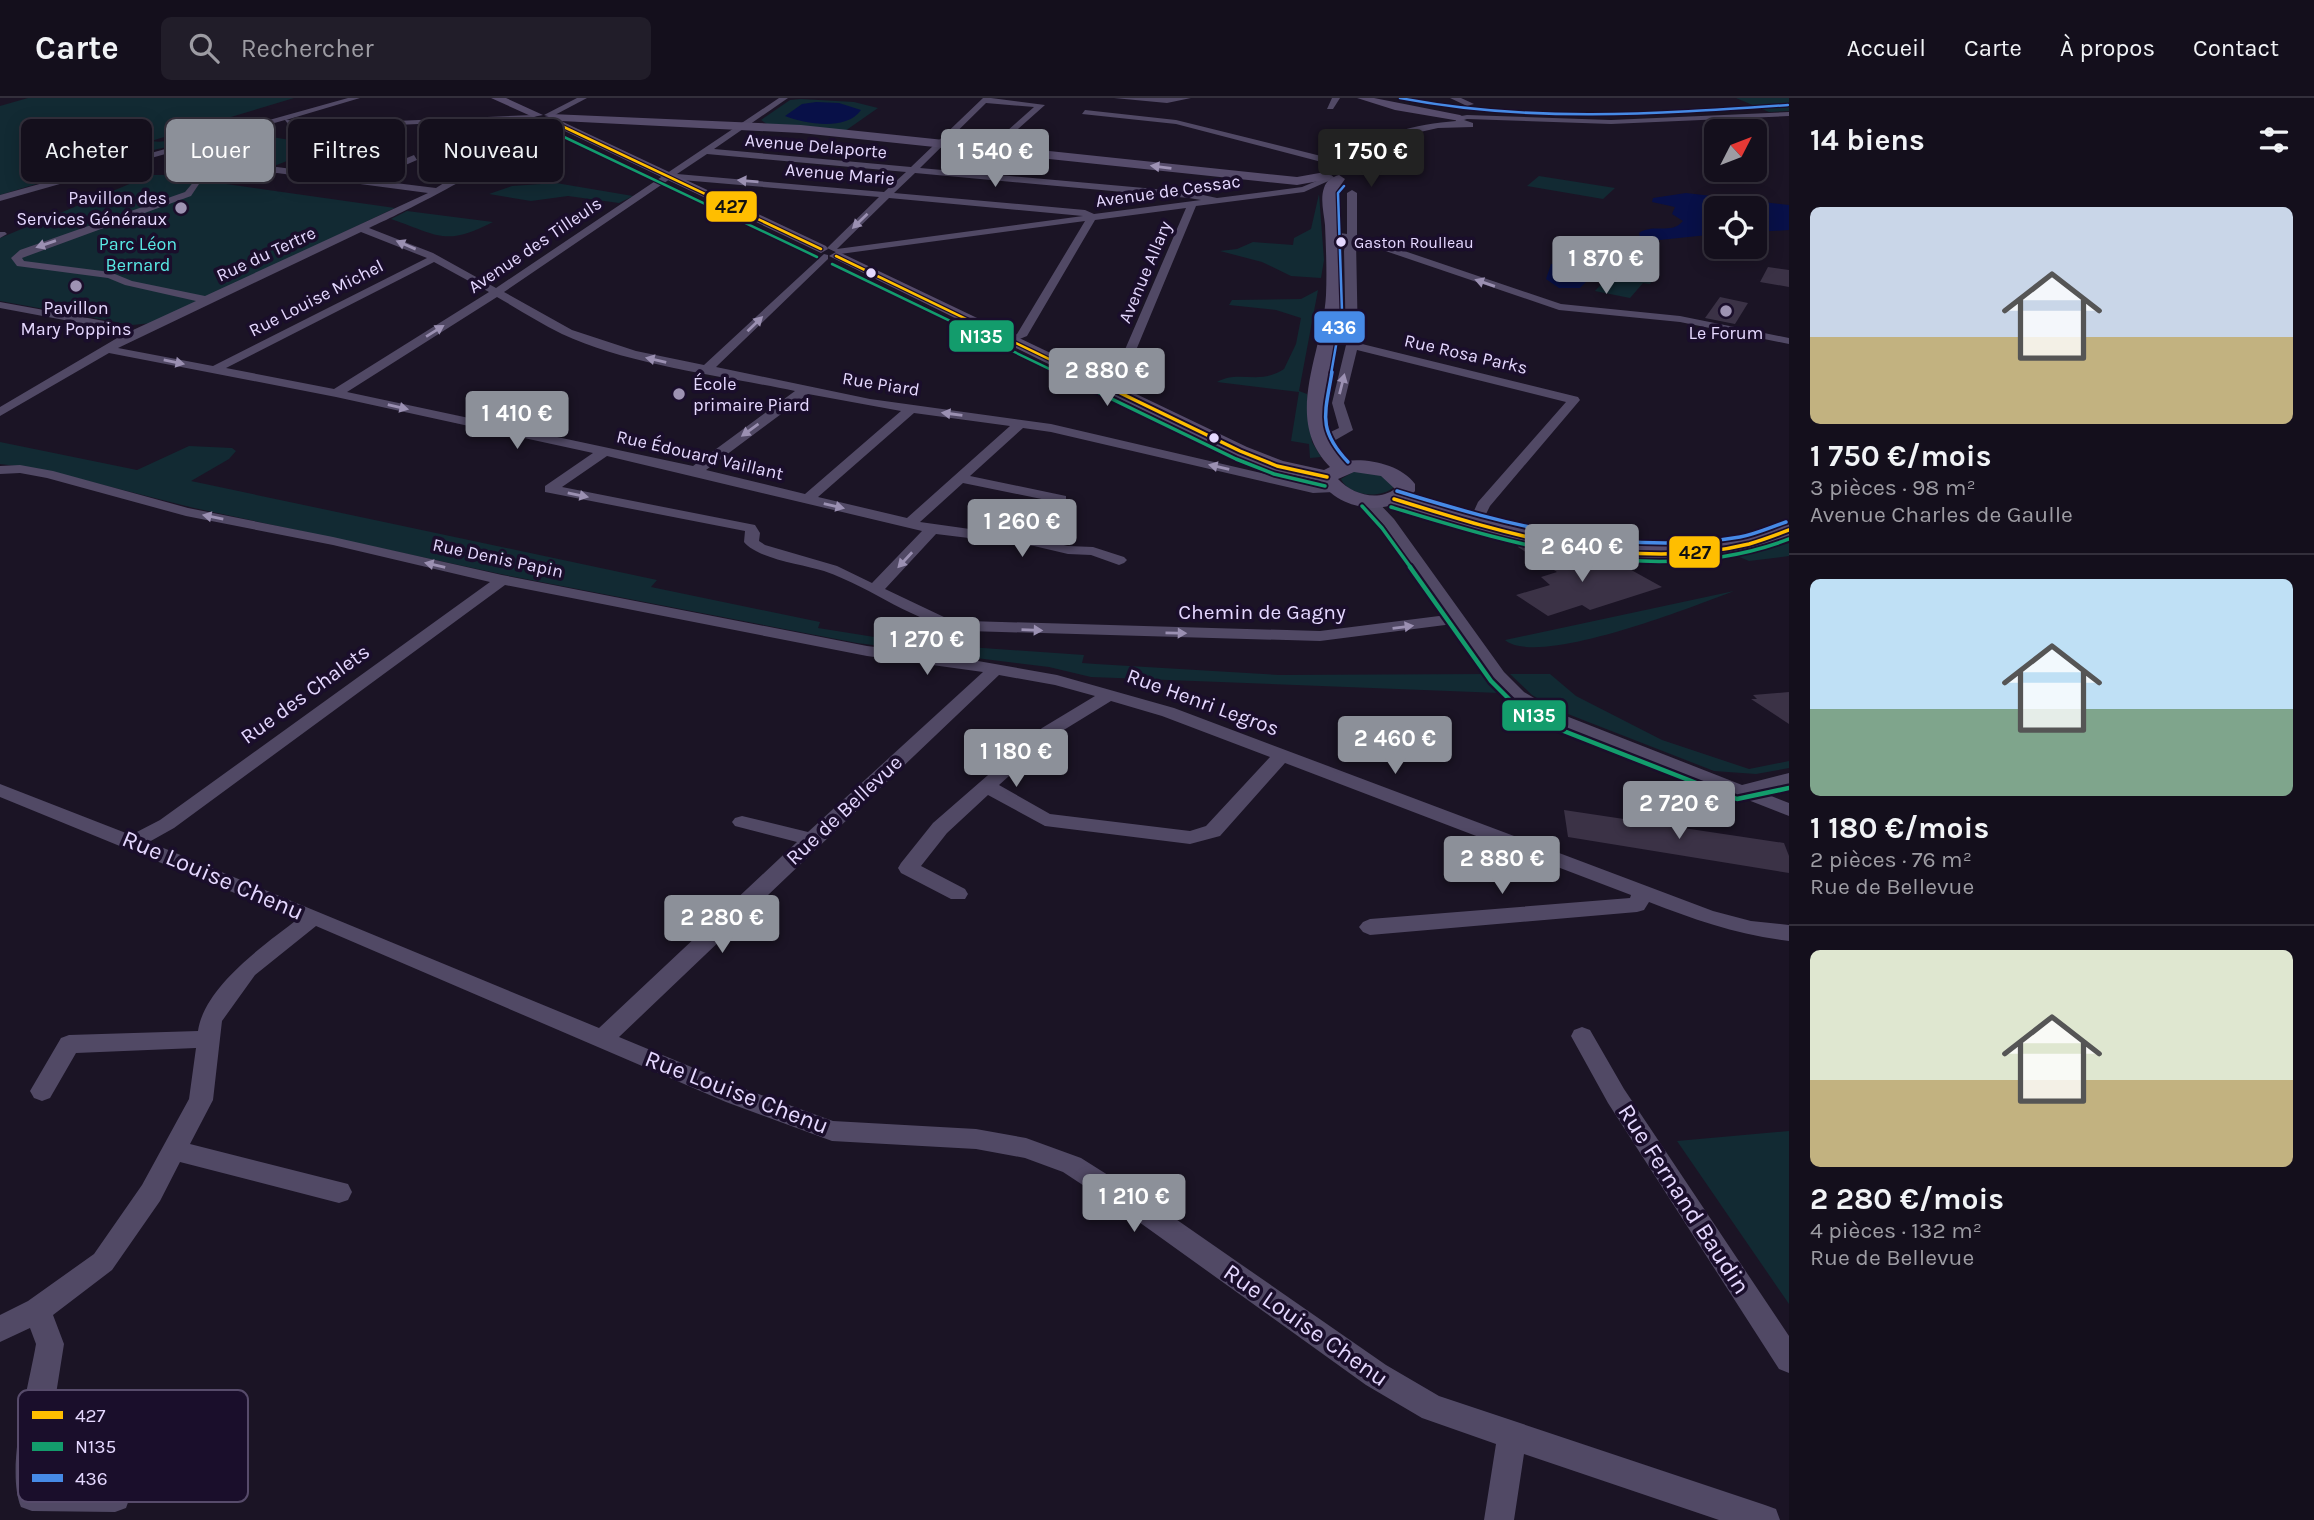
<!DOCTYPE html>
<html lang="fr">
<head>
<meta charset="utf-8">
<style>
  body { margin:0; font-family:Karla,sans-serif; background:#211d29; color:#f1f3f6; height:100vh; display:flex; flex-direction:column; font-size:26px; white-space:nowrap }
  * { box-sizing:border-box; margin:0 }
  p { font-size:23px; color:#9d9ca3 }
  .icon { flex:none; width:38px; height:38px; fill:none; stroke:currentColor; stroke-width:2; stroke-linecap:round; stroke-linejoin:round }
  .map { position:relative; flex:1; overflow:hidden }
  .details { display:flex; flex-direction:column; background:#140f1c; width:525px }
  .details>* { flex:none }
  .guide { position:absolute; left:21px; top:21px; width:665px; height:63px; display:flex; gap:14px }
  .needle { width:46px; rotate:48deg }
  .controls { position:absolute; left:1704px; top:21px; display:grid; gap:14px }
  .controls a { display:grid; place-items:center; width:63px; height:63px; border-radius:10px; background:#140f1c; box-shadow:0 4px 18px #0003,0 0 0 2px #332f3b; font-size:35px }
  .price { position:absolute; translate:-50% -60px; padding:0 16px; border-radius:7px; background:#8c9099; color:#fff; font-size:23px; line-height:46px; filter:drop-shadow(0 2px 4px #0008) }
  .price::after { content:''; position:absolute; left:50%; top:42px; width:21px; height:16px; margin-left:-10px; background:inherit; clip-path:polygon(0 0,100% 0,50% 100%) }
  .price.current { background:#222; color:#fff }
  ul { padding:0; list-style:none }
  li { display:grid; align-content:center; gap:14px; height:371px; padding:0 21px }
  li+li { border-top:2px solid #332f3b }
  li span { display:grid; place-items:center; height:217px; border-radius:10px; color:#555 }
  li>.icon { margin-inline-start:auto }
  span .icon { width:126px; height:126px; fill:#fffc; stroke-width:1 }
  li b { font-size:30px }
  h2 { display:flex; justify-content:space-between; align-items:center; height:84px; padding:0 21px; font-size:30px }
  .chip { padding:0 24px; border-radius:10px; background:#140f1c; box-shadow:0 4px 18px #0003,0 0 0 2px #332f3b; font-size:24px; line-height:63px }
  .chip.current { background:#8c9099; color:#fff }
  header { display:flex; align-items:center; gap:42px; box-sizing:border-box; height:98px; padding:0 35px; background:#140f1c; border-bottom:2px solid #332f3b }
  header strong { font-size:33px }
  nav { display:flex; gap:38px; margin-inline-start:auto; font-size:24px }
  .search { width:490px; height:63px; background:#211d29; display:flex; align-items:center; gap:18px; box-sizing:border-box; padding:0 24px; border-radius:10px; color:#9d9ca3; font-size:26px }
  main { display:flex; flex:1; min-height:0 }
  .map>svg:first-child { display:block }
</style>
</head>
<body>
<header>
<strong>Carte</strong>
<div class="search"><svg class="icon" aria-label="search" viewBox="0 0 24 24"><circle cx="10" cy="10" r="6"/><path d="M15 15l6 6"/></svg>Rechercher</div>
<nav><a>Accueil</a><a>Carte</a><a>À propos</a><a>Contact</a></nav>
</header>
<main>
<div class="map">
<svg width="1789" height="1422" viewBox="0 0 1789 1422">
  <rect width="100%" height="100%" fill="#1b1425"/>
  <g fill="#122a33">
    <path d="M28,0H294L151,43C176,47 178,32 206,40L136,56L0,97V8Z"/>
    <path d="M1736,0H1789V13L1769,14Z"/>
    <path d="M801,1L854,4L878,10L845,33L767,26L761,22L790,2Z"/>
    <path d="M266,38L326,48L274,68L223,59L256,45L249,43Z"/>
    <path d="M151,77H163L395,110L152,225L132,227L0,203V140Z"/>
    <path d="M1539,78L1615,90L1603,101L1527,88Z"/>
    <path d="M556,85L633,98L619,105L568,98L531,103L489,96L512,88Z"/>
    <path d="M1319,96L1324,162L1321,180L1291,178L1262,164L1220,153L1237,151L1253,144L1293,147L1294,140L1311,131Z"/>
    <path d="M407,113L493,124C445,149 438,137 391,121Z"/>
    <path d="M1632,171L1654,176L1649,182L1652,183L1650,186L1643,185L1630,200L1595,193L1610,177L1634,182L1626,178Z"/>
    <path d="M1318,192L1299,293L1307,296L1312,344L1321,359L1310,360L1309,346L1291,343L1299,294L1217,284C1239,271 1258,288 1284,271L1296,246L1301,220L1276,212L1229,207L1232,202L1301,201Z"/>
    <path d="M0,344L137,372L189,348L232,350L236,353L229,361L191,383L657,482L651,489L820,524L818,530L912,545L1084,557L1082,565L1096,566L1279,577L1489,576L1500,595L1091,579L1049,569L857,545L510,478L194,410L40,371L0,366Z"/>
    <path d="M1355,373L1379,376L1393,386V390C1379,401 1349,398 1341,381Z"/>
    <path d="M1789,445V458L1749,463L1737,458Z"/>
    <path d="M1734,493C1694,508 1539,570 1505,542Z"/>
    <path d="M1510,576H1550L1576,598L1662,642L1749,671L1789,663V670L1756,676L1714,673L1555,611L1532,597Z"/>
    <path d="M1789,1033V1206L1677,1043Z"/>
  </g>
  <g fill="#081048">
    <path d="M816,4L839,5L861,12C847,33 805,26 785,18L802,6Z"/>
    <path d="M1686,95L1789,107V132L1755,134V110H1717V136L1650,143L1640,139L1639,135C1654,125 1671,137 1683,123L1672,116L1675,109L1652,104L1653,100Z"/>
    <path d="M1602,143L1625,150C1603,172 1595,174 1565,162Z"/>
    <path d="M1551,166L1579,169L1594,176L1580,190H1559L1546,181Z"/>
  </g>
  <g fill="#3b3246">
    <path d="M1768,169L1789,172V189L1760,184Z"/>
    <path d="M1720,199L1748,205L1735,226L1705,220Z"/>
    <path d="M1520,446L1557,456L1564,454L1591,470L1615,463L1662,489L1590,512L1582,507L1548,518L1516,497L1550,487L1541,479L1557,474L1518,449Z"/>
    <path d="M1789,594V626L1751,601H1757L1753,597Z"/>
    <path d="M1564,712L1784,745L1789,758V775L1568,739Z"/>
  </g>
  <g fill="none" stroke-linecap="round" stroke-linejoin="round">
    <g fill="#514965" fill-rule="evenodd">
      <path d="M348,0H360L286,22L350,25L532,17L536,19L532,21L350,29L288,26L285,22L0,103V97Z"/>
      <path d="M577,0H587L551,19L544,17Z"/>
      <path d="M779,0H788L714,51L911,69L983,0H991L1045,7L992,54L989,49L1034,9L986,5L920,70L1189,94L1217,100L1302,89L1331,77L1335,80L1304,94L1196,108L1122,286L1108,293L1102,289L1111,284L1186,110L1095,122L1027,238L1010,245L1004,242L1017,236L1085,123L840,156L827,150L879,99L670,81L504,194L572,232L636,253L704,267L824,156L828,157V161L716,269L870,301L1051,326L1313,387L1334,386L1341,390L1334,394L1313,395L1051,334L1023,330L970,378L1066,398V404L1061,405L963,385L920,424L1034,440L1068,448L1093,449L1124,459L1127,462L1124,465L1119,467L1091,457L1068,456L1034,448L936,436L885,491L946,520L968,523L1320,533L1447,517L1384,427L1361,402L1368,398L1373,399L1394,421L1504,574L1524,594L1561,616L1742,687L1789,675V687L1761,694L1789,705V718L1549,624L1512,602L1492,582L1453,526L1320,543L968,533C910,524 876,491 824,473C802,466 758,461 744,444L745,433L545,394V388L593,355L336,299L109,255L0,318V309L124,236L107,230L0,210V204L110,224L133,232L196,203L125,187L108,180L17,168L11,160L20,152L185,94L196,81L277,69L359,80L414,57L417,62L371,82L436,90L530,30L538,19H544C539,48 400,116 369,130L433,155L496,190ZM707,56L906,74L884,94L677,76ZM277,75L428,95L205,198L132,183L110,174L24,163L22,160L191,98L199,86ZM915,75L1189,100L1201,102L1094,116L1085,112L894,95ZM889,100L1083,118L837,151ZM361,134L427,160L213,268L118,250ZM434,164L489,194L334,291L226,270ZM497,199C518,211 540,225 562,236C628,267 724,278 795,293L693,368L347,294ZM808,296L901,313L805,396L706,372ZM914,315L1010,328L907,420L818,399ZM607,358L922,433L872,485L837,468L765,447L759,443L760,435L755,427L562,389Z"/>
      <path d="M1114,0H1191L1167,5Z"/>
      <path d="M1332,0H1340L1333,11H1327Z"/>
      <path d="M1450,0H1461L1474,6L1467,8Z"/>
      <path d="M1085,12L1176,22L1341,63C1371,37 1417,26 1456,23L1455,19L1467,17L1611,22L1789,14V18L1611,26L1467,21L1464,22L1473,25V29L1438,30L1402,38L1366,54L1337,75L1333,72L1337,68L1176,26L1082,16Z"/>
      <path d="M1384,49L1391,51L1357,76H1351V72Z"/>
      <path d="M1352,92L1357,95V137L1561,206L1680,218L1789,240V246L1680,224L1559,212L1356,143L1358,245L1578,299L1580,302L1490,408L1485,418H1475L1473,415L1478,404L1566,304L1357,252L1344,305L1353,332L1332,344H1322V338L1339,330L1332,305L1346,247L1344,153L1346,142L1328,137L1333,134L1347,136V95Z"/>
      <path d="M0,134H5L7,136L0,140Z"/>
      <path d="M20,367L53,373L188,410L333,439L502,477L867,548L955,559L1057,577L1174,610L1713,813L1751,823L1789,827V843C1739,837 1695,822 1649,804L1644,812L1637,814L1370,837L1363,834L1359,829L1363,824L1370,821L1630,800L1631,797L1285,665L1220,738L1190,746L1045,728L988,697L947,735L921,768L965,791L968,796L965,801H951L901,775L898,770L901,765L933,725L1042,630L1095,598L1055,587L999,577L619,939L742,990L833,1023L976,1031L1026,1040L1081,1060L1157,1108L1386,1267L1439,1298L1765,1407L1776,1411L1780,1422H1719L1524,1356L1514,1422H1484L1496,1346L1422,1320L1366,1287L1139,1124L1063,1074L1025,1060L976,1051L832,1043L726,1004L316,828L255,877L222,923L213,1002L190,1046L348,1086L352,1094L348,1102L339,1105L180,1064L160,1103L112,1172L53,1217L64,1246L46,1359L47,1383L115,1384L126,1388L130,1399L126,1410L115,1414L32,1413L21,1409C5,1370 29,1288 36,1246L30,1230L0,1244V1217L28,1203L94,1156L142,1087L189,1001L196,950L76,955L50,1000L42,1003L34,1000L30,993L61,940L69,937L198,933C204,889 265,846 298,821L0,699V686L131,737L160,722L490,484L333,447L186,418L47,380L20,375L0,376V368ZM505,487L867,558L983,574L808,734L742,718L735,720L732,724L735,728L797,744L599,930L149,744L174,730ZM1111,603L1162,618L1270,659L1206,728L1190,733L1050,716L999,687L1054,638Z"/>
      <path d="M1582,929L1590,932L1624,991L1789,1238V1275L1779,1271L1608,1005L1571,938L1574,932Z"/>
    </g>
    <g fill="#564c6b" fill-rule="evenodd">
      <path d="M491,0H506L543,17L533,19Z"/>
      <path d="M1357,0H1374L1460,17L1466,20L1460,23L1395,12Z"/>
      <path d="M551,16L801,27L1297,79L1325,74L1331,78L1330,81L1297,87L801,35L561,23L826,148L828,151L821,155L548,25L545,19Z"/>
      <path d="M1339,77L1345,81L1336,94C1340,133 1344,172 1341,211C1338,263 1303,322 1346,363C1369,360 1401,367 1415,386V393L1410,399C1501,428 1598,453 1695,447C1728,445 1757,434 1789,426V439C1685,474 1583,461 1478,433C1451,426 1424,415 1396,408C1390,407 1383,410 1375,410C1354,410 1332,401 1320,383L1270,372L1233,357L829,158L836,154L841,155L1247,349L1283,363L1324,372L1330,369C1282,321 1323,255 1326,197C1327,174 1326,150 1325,127C1324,116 1320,101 1324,90C1326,83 1332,79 1339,77ZM1354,374L1381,378L1395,391C1377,404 1352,396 1338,381Z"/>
    </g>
    <defs>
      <g id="bus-1-far1">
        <path d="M547,21L821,151"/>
        <path d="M836,158L1080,276"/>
      </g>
      <g id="bus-1">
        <path d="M1077,274L1240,353L1277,368L1327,379"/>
        <path d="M1394,401C1506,436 1631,475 1749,446C1763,442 1776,437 1789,432"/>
      </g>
      <g id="bus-2-far2">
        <path d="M543,29L817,159"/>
        <path d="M832,166L1060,276"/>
      </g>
      <g id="bus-2-far1">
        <path d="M1056,274L1236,361L1274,376L1325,388"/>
        <path d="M1362,408L1382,430L1411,470"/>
        <path d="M1391,409C1519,448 1658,491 1789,441"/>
      </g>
      <path id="bus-2" d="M1410,469L1491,583L1513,605L1551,628L1737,701L1789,690"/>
      <g id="bus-3-far1">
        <path d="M1400,0C1529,25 1657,16 1788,7"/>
        <path d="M1331,276L1342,213L1338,95L1344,88"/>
      </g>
      <g id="bus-3">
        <path d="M1332,274C1325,316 1317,331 1348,364"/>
        <path d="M1397,393C1508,427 1623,459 1740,439C1756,436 1771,429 1786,424"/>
      </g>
    </defs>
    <use href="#bus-1-far1" stroke="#1a0e2b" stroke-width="5"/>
    <use href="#bus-1" stroke="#1a0e2b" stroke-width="7"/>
    <use href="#bus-2-far2" stroke="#1a0e2b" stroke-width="5"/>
    <use href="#bus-2-far1" stroke="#1a0e2b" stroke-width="7"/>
    <use href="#bus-2" stroke="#1a0e2b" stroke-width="9"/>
    <use href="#bus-3-far1" stroke="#1a0e2b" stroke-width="5"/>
    <use href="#bus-3" stroke="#1a0e2b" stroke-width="7"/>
    <use href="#bus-1-far1" stroke="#ffbe00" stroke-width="2.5"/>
    <use href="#bus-1" stroke="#ffbe00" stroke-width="3.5"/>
    <use href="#bus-2-far2" stroke="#139c6c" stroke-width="2.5"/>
    <use href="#bus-2-far1" stroke="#139c6c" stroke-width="3.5"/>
    <use href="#bus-2" stroke="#139c6c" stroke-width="4.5"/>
    <use href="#bus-3-far1" stroke="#468ae6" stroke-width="2.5"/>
    <use href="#bus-3" stroke="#468ae6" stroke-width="3.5"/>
  </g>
  <defs><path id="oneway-solid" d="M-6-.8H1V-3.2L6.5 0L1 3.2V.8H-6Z" transform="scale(1.75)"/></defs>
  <use fill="#9e92b5" href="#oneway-solid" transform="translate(1161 69) rotate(-173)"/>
  <g fill="#9b90b2">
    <use href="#oneway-solid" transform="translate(748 83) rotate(-175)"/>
    <use href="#oneway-solid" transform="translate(860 123) rotate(136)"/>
    <use href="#oneway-solid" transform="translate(46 146) rotate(161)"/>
    <use href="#oneway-solid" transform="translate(406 147) rotate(-157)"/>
    <use href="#oneway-solid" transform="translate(1485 185) rotate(-161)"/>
    <use href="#oneway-solid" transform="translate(755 226) rotate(-44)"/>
    <use href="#oneway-solid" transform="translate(435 233) rotate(-32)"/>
    <use href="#oneway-solid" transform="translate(656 262) rotate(-167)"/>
    <use href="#oneway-solid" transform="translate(174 264) rotate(11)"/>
    <use href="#oneway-solid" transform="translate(1342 286) rotate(-76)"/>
    <use href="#oneway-solid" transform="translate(398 309) rotate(13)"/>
    <use href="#oneway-solid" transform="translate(952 316) rotate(-172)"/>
    <use href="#oneway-solid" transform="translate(750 332) rotate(144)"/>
    <use href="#oneway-solid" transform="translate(1219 369) rotate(-167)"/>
    <use href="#oneway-solid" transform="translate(578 397) rotate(12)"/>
    <use href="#oneway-solid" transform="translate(834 408) rotate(13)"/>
    <use href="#oneway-solid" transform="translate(213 419) rotate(-169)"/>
    <use href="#oneway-solid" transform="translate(905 462) rotate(133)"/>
    <use href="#oneway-solid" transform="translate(435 467) rotate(-167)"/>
    <use href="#oneway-solid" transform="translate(1403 529) rotate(-7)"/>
    <use href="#oneway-solid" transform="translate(1032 532) rotate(2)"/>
    <use href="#oneway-solid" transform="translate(1176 535) rotate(1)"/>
  </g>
  <g fill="#9e93b3" stroke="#1a0e2b" stroke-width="2.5">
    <circle cx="181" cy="110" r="7"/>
    <circle cx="76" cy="188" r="7"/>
    <circle cx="1726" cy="213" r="7"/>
    <circle cx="679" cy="296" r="7"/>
  </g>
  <g fill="#e5d8ff" stroke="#1a0e2b" stroke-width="2.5">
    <circle cx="1341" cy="144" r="6"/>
    <circle cx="871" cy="175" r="6"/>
    <circle cx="1214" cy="340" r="6"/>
  </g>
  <g text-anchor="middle" stroke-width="7" stroke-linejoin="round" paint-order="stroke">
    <g font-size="16" fill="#e5d8ff" stroke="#1a0e2b" text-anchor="start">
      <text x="1354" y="150">Gaston Roulleau</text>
    </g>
    <g font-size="18" fill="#e5d8ff" stroke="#1a0e2b">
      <text transform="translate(816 48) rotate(5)" y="6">Avenue Delaporte</text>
      <text transform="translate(840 76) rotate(5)" y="6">Avenue Marie</text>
      <text transform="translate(1168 93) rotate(-8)" y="6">Avenue de Cessac</text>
      <text transform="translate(535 147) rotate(-34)" y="6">Avenue des Tilleuls</text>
      <text transform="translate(266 156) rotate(-25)" y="6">Rue du Tertre</text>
      <text transform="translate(1145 174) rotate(-67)" y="6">Avenue Allary</text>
      <text transform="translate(316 200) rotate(-27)" y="6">Rue Louise Michel</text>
      <text transform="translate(1466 256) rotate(13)" y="6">Rue Rosa Parks</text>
      <text transform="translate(881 286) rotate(9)" y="6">Rue Piard</text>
      <text transform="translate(700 357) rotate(13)" y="6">Rue Édouard Vaillant</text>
      <text transform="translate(498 460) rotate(12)" y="6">Rue Denis Papin</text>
    </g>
    <g font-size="18" fill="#e5d8ff" stroke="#1a0e2b">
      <text x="167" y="106" text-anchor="end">Pavillon des<tspan x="167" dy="21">Services Généraux</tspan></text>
      <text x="76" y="216">Pavillon<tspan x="76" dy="21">Mary Poppins</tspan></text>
      <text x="1726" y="241">Le Forum</text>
      <text x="693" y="292" text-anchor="start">École<tspan x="693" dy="21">primaire Piard</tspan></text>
    </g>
    <g font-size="18" fill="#59eae6" stroke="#1a0e2b">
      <text x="138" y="152">Parc Léon<tspan x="138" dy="21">Bernard</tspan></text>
    </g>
    <g font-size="21" fill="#e5d8ff" stroke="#1a0e2b">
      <text x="1262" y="521">Chemin de Gagny</text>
      <text transform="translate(305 596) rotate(-36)" y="7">Rue des Chalets</text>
      <text transform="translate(1203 604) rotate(20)" y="7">Rue Henri Legros</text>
      <text transform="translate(844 712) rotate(-43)" y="7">Rue de Bellevue</text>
    </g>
    <g font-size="24" fill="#e5d8ff" stroke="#1a0e2b">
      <text transform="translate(213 777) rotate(23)" y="8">Rue Louise Chenu</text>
      <text transform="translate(737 994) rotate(21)" y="8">Rue Louise Chenu</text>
      <text transform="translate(1684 1101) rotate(57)" y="8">Rue Fernand Baudin</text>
      <text transform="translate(1306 1227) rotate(35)" y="8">Rue Louise Chenu</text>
    </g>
  </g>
  <rect x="18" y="1292" width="230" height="112" rx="10" fill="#1a0e2b" stroke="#574b6b" stroke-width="2"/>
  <rect x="32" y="1313" width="31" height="8" fill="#ffbe00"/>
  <rect x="32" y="1344" width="31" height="9" fill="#139c6c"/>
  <rect x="32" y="1376" width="31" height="8" fill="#468ae6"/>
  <g font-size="19" fill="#e5d8ff">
    <text x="75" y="1324">427</text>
    <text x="75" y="1355">N135</text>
    <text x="75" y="1387">436</text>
  </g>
  <g stroke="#1a0e2b" stroke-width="2.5">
    <rect x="705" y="92" width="53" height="33" rx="7" fill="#ffbe00"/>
    <rect x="1313" y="212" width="53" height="34" rx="7" fill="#468ae6"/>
    <rect x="948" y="221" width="67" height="34" rx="7" fill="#139c6c"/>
    <rect x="1668" y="437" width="53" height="34" rx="7" fill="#ffbe00"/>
    <rect x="1501" y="601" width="66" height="33" rx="7" fill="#139c6c"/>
  </g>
  <g font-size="19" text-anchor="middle" font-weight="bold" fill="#fff">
    <text x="1339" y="236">436</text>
    <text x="981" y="245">N135</text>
    <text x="1534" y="624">N135</text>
  </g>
  <g font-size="19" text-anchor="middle" font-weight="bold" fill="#111">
    <text x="731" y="115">427</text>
    <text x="1695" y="461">427</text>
  </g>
</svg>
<div class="controls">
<a><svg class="needle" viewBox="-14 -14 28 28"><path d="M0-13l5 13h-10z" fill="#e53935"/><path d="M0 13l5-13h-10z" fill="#9d9ca3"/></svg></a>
<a><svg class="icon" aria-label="locate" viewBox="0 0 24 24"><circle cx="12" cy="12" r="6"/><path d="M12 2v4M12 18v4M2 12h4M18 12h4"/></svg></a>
</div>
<b class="price" style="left:995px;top:91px">1 540 €</b>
<b class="price current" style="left:1371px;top:91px">1 750 €</b>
<b class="price" style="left:1606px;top:198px">1 870 €</b>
<b class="price" style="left:1107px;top:310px">2 880 €</b>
<b class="price" style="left:517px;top:353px">1 410 €</b>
<b class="price" style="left:1022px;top:461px">1 260 €</b>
<b class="price" style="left:1582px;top:486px">2 640 €</b>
<b class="price" style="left:927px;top:579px">1 270 €</b>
<b class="price" style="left:1395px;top:678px">2 460 €</b>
<b class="price" style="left:1016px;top:691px">1 180 €</b>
<b class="price" style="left:1679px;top:743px">2 720 €</b>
<b class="price" style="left:1502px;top:798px">2 880 €</b>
<b class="price" style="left:722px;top:857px">2 280 €</b>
<b class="price" style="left:1134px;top:1136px">1 210 €</b>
<div class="guide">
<a class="chip">Acheter</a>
<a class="chip current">Louer</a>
<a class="chip">Filtres</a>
<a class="chip">Nouveau</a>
</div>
</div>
<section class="details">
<h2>14 biens<svg class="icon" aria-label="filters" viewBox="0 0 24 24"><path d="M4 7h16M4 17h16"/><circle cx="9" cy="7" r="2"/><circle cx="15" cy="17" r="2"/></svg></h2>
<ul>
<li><span style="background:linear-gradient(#c9d6e8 60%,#c2b280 0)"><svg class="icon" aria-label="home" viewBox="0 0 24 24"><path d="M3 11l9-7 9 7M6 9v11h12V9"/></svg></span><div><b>1 750 €/mois</b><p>3 pièces · 98 m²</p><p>Avenue Charles de Gaulle</p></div></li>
<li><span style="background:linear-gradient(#bfe0f5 60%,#7fa58c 0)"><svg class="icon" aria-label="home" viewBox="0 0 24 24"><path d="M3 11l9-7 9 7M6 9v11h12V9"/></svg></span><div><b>1 180 €/mois</b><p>2 pièces · 76 m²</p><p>Rue de Bellevue</p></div></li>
<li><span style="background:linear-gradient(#dfe7d0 60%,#c2b280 0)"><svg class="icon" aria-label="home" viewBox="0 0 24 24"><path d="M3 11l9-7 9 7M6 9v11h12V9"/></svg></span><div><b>2 280 €/mois</b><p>4 pièces · 132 m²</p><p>Rue de Bellevue</p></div></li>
</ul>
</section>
</main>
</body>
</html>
